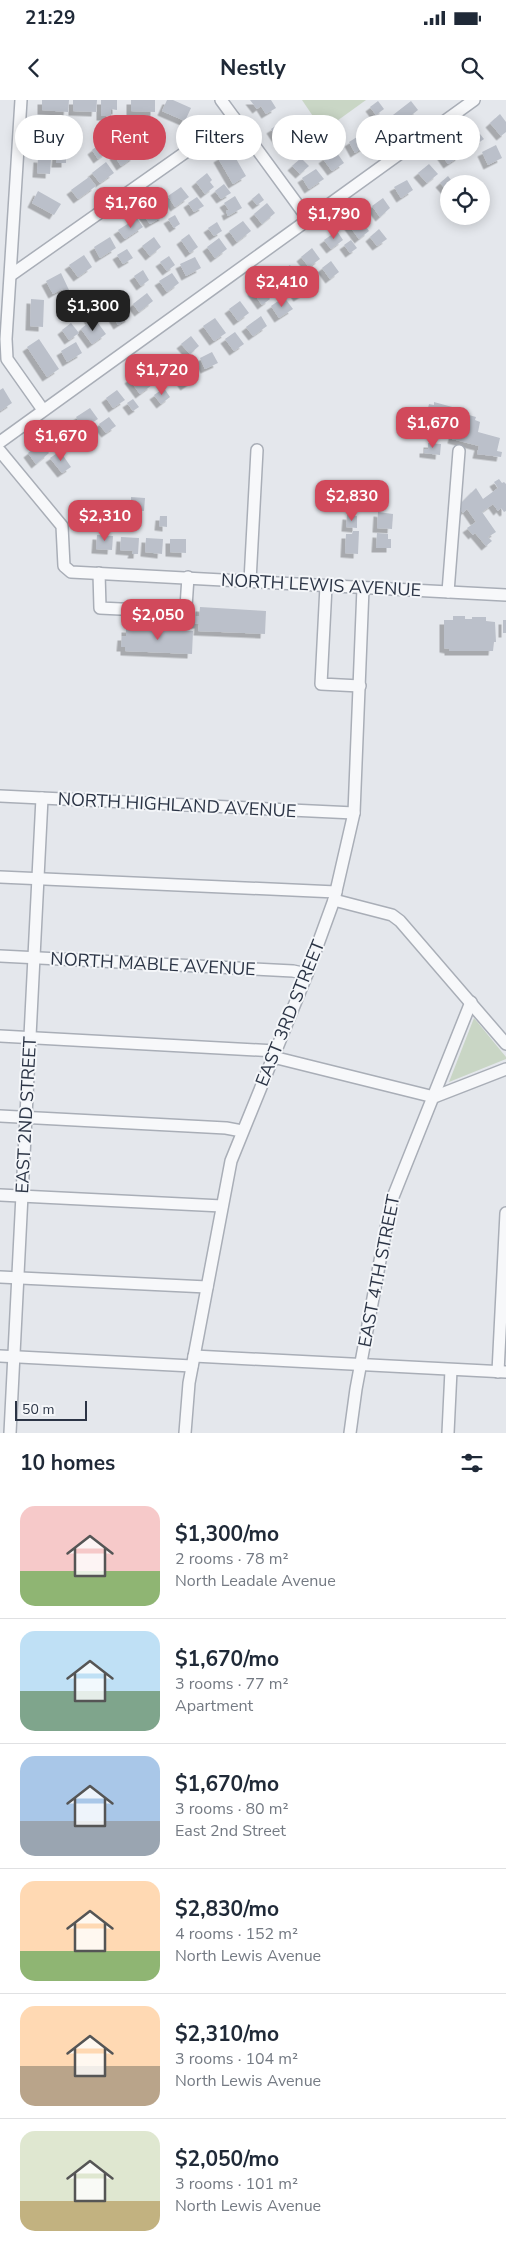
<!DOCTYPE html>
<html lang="en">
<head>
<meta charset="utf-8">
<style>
  body { margin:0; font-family:"Nunito Sans",sans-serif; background:#f2f2f3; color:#1f2937; height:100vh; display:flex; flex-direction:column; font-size:19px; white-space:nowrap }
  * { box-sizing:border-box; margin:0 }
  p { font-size:16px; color:#747a83 }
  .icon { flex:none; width:28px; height:28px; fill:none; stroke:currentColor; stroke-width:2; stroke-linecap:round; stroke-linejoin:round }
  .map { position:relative; height:1333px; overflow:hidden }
  .details { display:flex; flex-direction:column; background:#fff; flex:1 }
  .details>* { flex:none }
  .banner { position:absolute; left:15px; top:15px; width:476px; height:45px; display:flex; gap:10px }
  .fabs { position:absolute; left:440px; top:75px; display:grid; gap:10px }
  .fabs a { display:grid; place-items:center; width:50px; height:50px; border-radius:50%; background:#fff; box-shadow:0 2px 12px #0003; font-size:25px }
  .scale { position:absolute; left:15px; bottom:12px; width:72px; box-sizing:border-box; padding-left:5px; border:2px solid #2b3445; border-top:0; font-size:14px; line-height:18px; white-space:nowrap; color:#2b3445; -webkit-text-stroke:4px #f4f6f9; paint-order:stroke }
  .price { position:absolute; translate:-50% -42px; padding:0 11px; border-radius:10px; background:#d1495b; color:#fff; font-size:16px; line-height:32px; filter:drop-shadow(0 1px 2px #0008) }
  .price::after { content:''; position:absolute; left:50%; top:30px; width:15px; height:11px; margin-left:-8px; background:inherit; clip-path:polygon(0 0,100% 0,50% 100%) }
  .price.selected { background:#222; color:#fff }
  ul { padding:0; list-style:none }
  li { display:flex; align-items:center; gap:15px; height:125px; padding:0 20px }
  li+li { border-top:1px solid #e0e1e3 }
  li span { display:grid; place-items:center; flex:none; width:140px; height:100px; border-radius:15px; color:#555 }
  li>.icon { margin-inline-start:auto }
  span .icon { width:60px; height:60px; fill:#fffc; stroke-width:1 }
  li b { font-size:21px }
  h2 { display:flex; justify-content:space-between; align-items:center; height:60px; padding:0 20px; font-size:21px }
  .chip { padding:0 18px; border-radius:22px; background:#fff; box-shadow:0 2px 12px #0003; font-size:18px; line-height:45px }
  .chip.selected { background:#d1495b; color:#fff }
  .status { display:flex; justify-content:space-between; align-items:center; height:35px; padding:0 25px; background:#fff; direction:ltr }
  .status svg { height:14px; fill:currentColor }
  header { display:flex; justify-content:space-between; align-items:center; height:65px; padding:0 20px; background:#fff; font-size:22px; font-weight:700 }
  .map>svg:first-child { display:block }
</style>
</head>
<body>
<div class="status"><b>21:29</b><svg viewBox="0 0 49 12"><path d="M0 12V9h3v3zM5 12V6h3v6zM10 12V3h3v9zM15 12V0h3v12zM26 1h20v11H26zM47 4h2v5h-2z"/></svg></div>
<header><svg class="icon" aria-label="back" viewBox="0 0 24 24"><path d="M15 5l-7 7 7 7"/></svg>Nestly<svg class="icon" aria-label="search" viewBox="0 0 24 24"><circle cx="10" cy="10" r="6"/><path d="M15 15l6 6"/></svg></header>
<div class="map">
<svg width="506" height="1333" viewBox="0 0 506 1333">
  <defs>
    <filter id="shadow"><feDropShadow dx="-4.5" dy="4.5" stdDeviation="0" flood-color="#0004"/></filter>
  </defs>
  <rect width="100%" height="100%" fill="#e4e7ec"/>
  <g fill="#c9d6c5">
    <path d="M302,0H366L323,31Z"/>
    <path d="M474,918L506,957V959L449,982Z"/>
  </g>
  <g fill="#bbc0ca" filter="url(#shadow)">
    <path d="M42,0H69L68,12L42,10Z"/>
    <path d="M73,0H97L96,12L73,11Z"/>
    <path d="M101,0H117V10L111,9V16H101Z"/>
    <path d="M131,0H155V12L131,11Z"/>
    <path d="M167,0H173L191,8L185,21L162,11Z"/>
    <path d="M250,0H271L276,8L266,14L261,6L257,9Z"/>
    <path d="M378,1L384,9L376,15L370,7Z"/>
    <path d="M411,1L418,10L400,24L393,15Z"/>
    <path d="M500,14L506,22V32L501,36L490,23Z"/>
    <path d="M383,18L390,29L378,37L371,27Z"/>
    <path d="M282,22L293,39L282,46L271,29Z"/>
    <path d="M40,26L54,27L53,42L39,41Z"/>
    <path d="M149,27L153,34L159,30L163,35L146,48L141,40L146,37L142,31Z"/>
    <path d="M124,29L130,37L122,43L116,35Z"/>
    <path d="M476,29L484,39L471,48L464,38Z"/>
    <path d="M305,30L310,39L302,44L297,36Z"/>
    <path d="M365,32L372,42L355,53L349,42Z"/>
    <path d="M58,39H68V44L74,45L73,51H57Z"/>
    <path d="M101,43L107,52L98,59L92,50Z"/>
    <path d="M453,45L460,56L448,64L441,54Z"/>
    <path d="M496,45L502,58L488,65L482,52Z"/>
    <path d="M128,46L135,56L121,66L114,55Z"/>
    <path d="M231,50L246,76L233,84L218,58Z"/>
    <path d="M335,50L344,63L332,71L323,59Z"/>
    <path d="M57,52L66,53V63H56Z"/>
    <path d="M38,58L51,59L50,74L37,73Z"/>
    <path d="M301,58L309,66L300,74L292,66Z"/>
    <path d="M106,62L114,73L100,83L92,73Z"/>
    <path d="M429,64L438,74L427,83L418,73Z"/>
    <path d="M316,69L324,79L309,89L302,78Z"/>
    <path d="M207,73L212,80L210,82L214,87L205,94L196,82Z"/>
    <path d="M448,76L454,84H449V93L440,83Z"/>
    <path d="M89,77L96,86L78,99L71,90Z"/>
    <path d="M407,80L413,90L401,98L394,87Z"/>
    <path d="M224,84L231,93L221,99L215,91Z"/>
    <path d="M181,87L189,97L175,107L168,96Z"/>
    <path d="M38,91L61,104L54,115L32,103Z"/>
    <path d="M259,93L264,100L257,105L252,99Z"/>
    <path d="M235,96L242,108L228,116L226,111L229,110L224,103Z"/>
    <path d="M197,97L204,106L194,112L188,103Z"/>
    <path d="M383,98L390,108L380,117L372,106Z"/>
    <path d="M267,103L275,113L262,124L254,114Z"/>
    <path d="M158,105L164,116L150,124L143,114Z"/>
    <path d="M175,115L180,124L174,128L168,119Z"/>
    <path d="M358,116L369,131L359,139L348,124Z"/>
    <path d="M137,118L143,127L125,139L118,130Z"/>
    <path d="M243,121L251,131L237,142L229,131Z"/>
    <path d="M217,122L222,131L214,136L208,128Z"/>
    <path d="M379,129L387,139L377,146L370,137Z"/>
    <path d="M337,131L343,140L331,149L324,140Z"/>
    <path d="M189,134L198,147L190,153L181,140Z"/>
    <path d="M110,137L116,148L100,158L94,147Z"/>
    <path d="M154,137L161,147L150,156L142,146Z"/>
    <path d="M219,138L227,149L215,158L207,147Z"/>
    <path d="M351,140L357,148L350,153L344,145Z"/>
    <path d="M312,148L320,159L309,167L301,157Z"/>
    <path d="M127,149L133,158L123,164L117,155Z"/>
    <path d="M84,155L92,167L78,177L69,165Z"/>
    <path d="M169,156L175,165L167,171L160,162Z"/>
    <path d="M195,157L201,168L186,176L180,164Z"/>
    <path d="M331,161L339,172L330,179L322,168Z"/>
    <path d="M290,165L297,176L285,184L278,173Z"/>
    <path d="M143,170L149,180L141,186L134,176Z"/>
    <path d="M61,173L69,190L64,193L62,189L53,194L46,181Z"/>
    <path d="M172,173L179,183L167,192L159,181Z"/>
    <path d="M307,177L313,188L298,197L295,193L301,189L297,183Z"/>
    <path d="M264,182L271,192L267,195L270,199L262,205L252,191Z"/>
    <path d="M147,193L153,201L139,212L133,204Z"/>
    <path d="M284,197L293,209L279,218L271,206Z"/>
    <path d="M31,199L44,200L43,227L30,226Z"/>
    <path d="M93,200L102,216L91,222L82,207Z"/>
    <path d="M240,201L249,213L238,221L229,209Z"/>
    <path d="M124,206L130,217L118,225L111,213Z"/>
    <path d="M261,216L267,226L253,236L246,227Z"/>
    <path d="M215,218L226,233L214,241L203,226Z"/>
    <path d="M89,222L93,227L98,223L106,234L92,244L81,229Z"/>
    <path d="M71,223L79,233L69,240L62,230Z"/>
    <path d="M235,232L244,244L234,251L225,239Z"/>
    <path d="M191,236L199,246L190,254L181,244Z"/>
    <path d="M39,239L59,269L47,277L27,247Z"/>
    <path d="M76,242L82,253L67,262L61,251Z"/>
    <path d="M212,252L218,263L205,269L200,258Z"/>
    <path d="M167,254L174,265L163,272L156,262Z"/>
    <path d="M182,263L194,280L185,286L173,269Z"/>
    <path d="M141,270L152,285L140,294L129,279Z"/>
    <path d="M3,288L12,303L0,311V290Z"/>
    <path d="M164,288L170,297L161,304L154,295Z"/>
    <path d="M117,290L125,300L113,308L106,298Z"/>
    <path d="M133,299L139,307L133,311L127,303Z"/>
    <path d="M434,302L456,308L453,317L468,322L469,315L476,317L475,320L480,322L478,332L500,338L497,351L502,352L501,357L477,354L479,346L452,339L455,327L440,323L439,330L431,328L433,323H430L434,313L427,312L429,304L434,305Z"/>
    <path d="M90,308L98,319L84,328L76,317Z"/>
    <path d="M109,317L116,326L106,333L99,324Z"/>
    <path d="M76,324L84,336L74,343L72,340L61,348L52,337L66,327L68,329Z"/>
    <path d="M41,343L49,353L36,364L28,353Z"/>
    <path d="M428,343L441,344L440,355L424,353V349H428Z"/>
    <path d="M60,351L71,367L62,373L50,358Z"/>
    <path d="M499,379L502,383L504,382L506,384V411L504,412L501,408L498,411L493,404L482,412L496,432L488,437L492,441L486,446L475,433L473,435L467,428L476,422L467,409L463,413L458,406L476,388L483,399L498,388L494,382Z"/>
    <path d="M131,397L145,398L144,411L131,410Z"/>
    <path d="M378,412L393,414L392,429L377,428Z"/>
    <path d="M347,415L357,416V428L346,427Z"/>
    <path d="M160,416H167V427L159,426Z"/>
    <path d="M353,431H359L358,454L345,453L346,434H352Z"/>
    <path d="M377,433L388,434V439H391V448H376Z"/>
    <path d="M97,435L113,436L112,450L96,449Z"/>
    <path d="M121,437L139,438L138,454H132L133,451L120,450Z"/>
    <path d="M146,438L163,439L162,454L145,452Z"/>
    <path d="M170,439H186V453L170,452Z"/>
    <path d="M200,507L266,511L265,534L198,531L199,524H195V516H199Z"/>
    <path d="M453,516H465V519H472V517H486V521L495,522L496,542H494L493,551H449V549L444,548V520H453Z"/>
    <rect x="503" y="520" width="3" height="13"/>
    <path d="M126,528L193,531L192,554L125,551V547H121L122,536H126Z"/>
  </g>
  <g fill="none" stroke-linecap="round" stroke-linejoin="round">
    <defs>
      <g id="minor">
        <path d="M21,0L6,239L7,259L43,310"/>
        <path d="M221,0L308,119"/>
        <path d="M11,175L234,18"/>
        <path d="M0,342L474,0"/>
        <path d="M0,351L62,426L64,466L71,472L506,495"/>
        <path d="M99,473L100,508L182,512L186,507L188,477"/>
        <path d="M250,481L257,350"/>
        <path d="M326,486L321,584L360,586"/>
        <path d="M448,492L459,351"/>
        <path d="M0,696L354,713"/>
        <path d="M0,777L336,792"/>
        <path d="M334,800L392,815L400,821L506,944"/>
        <path d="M0,856L293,871L307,874"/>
        <path d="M0,936L275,951"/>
        <path d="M273,957L434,997L506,969"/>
        <path d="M0,1016L226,1028L242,1031"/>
        <path d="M0,1095L222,1106"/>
        <path d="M0,1177L207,1187"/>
        <path d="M0,1256L192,1266"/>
        <path d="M194,1256L506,1272"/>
        <path d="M498,1272L506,1113"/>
        <path d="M10,1333L42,698"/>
        <path d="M185,1333L189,1283L231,1061L307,874L334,800L354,713L363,488"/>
        <path d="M350,1333L356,1289L391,1102L471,902"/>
        <path d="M448,1333L451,1270"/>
      </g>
    </defs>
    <use href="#minor" stroke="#a9aeb7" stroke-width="14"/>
    <use href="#minor" stroke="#f7f8fa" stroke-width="11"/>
  </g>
  <g text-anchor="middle" stroke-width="4" stroke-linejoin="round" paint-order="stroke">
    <g font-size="18" fill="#2b3445" stroke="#f4f6f9">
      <text transform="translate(321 485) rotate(3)" y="6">NORTH LEWIS AVENUE</text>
      <text transform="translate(177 705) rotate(3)" y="6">NORTH HIGHLAND AVENUE</text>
      <text transform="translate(153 864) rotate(3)" y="6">NORTH MABLE AVENUE</text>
      <text transform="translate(290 913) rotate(-68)" y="6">EAST 3RD STREET</text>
      <text transform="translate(26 1015) rotate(-87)" y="6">EAST 2ND STREET</text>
      <text transform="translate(379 1171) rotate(-79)" y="6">EAST 4TH STREET</text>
    </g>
  </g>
</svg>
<div class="fabs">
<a><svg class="icon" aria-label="locate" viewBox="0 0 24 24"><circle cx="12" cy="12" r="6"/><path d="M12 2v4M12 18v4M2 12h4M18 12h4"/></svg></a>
</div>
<div class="scale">50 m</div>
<b class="price" style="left:131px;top:129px">$1,760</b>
<b class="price" style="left:334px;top:140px">$1,790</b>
<b class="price" style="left:282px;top:208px">$2,410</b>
<b class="price selected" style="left:93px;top:232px">$1,300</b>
<b class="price" style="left:162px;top:296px">$1,720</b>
<b class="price" style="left:433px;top:349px">$1,670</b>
<b class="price" style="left:61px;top:362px">$1,670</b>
<b class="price" style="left:352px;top:422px">$2,830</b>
<b class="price" style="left:105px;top:442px">$2,310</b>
<b class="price" style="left:158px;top:541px">$2,050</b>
<div class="banner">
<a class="chip">Buy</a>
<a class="chip selected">Rent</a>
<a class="chip">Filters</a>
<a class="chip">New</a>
<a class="chip">Apartment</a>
</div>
</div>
<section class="details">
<h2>10 homes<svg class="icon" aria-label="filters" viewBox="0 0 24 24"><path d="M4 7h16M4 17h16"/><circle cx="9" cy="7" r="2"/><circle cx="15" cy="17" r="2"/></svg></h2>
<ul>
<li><span style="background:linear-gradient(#f6c9c9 65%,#8fb573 0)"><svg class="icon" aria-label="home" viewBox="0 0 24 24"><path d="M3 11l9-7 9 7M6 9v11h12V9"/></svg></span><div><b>$1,300/mo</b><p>2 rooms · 78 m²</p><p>North Leadale Avenue</p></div></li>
<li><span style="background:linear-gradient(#bfe0f5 60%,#7fa58c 0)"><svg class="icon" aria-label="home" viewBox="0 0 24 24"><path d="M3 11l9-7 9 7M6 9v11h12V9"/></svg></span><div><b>$1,670/mo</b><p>3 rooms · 77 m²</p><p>Apartment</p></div></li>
<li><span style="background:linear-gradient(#a9c7e8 65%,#9aa5b1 0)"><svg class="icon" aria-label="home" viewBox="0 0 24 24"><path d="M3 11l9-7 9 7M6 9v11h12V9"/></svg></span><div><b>$1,670/mo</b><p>3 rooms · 80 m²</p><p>East 2nd Street</p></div></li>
<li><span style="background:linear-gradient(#ffd9b3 70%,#8fb573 0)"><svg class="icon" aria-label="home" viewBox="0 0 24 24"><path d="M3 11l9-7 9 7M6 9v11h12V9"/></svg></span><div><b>$2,830/mo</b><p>4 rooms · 152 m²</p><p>North Lewis Avenue</p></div></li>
<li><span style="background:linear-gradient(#ffd9b3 60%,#b9a48a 0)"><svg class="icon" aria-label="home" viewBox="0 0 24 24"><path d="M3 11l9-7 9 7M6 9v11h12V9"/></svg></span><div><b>$2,310/mo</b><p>3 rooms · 104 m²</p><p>North Lewis Avenue</p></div></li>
<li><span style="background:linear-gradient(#dfe7d0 70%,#c2b280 0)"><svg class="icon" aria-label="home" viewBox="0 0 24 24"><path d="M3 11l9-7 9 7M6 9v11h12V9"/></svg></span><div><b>$2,050/mo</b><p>3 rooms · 101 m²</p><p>North Lewis Avenue</p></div></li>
</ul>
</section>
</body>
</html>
